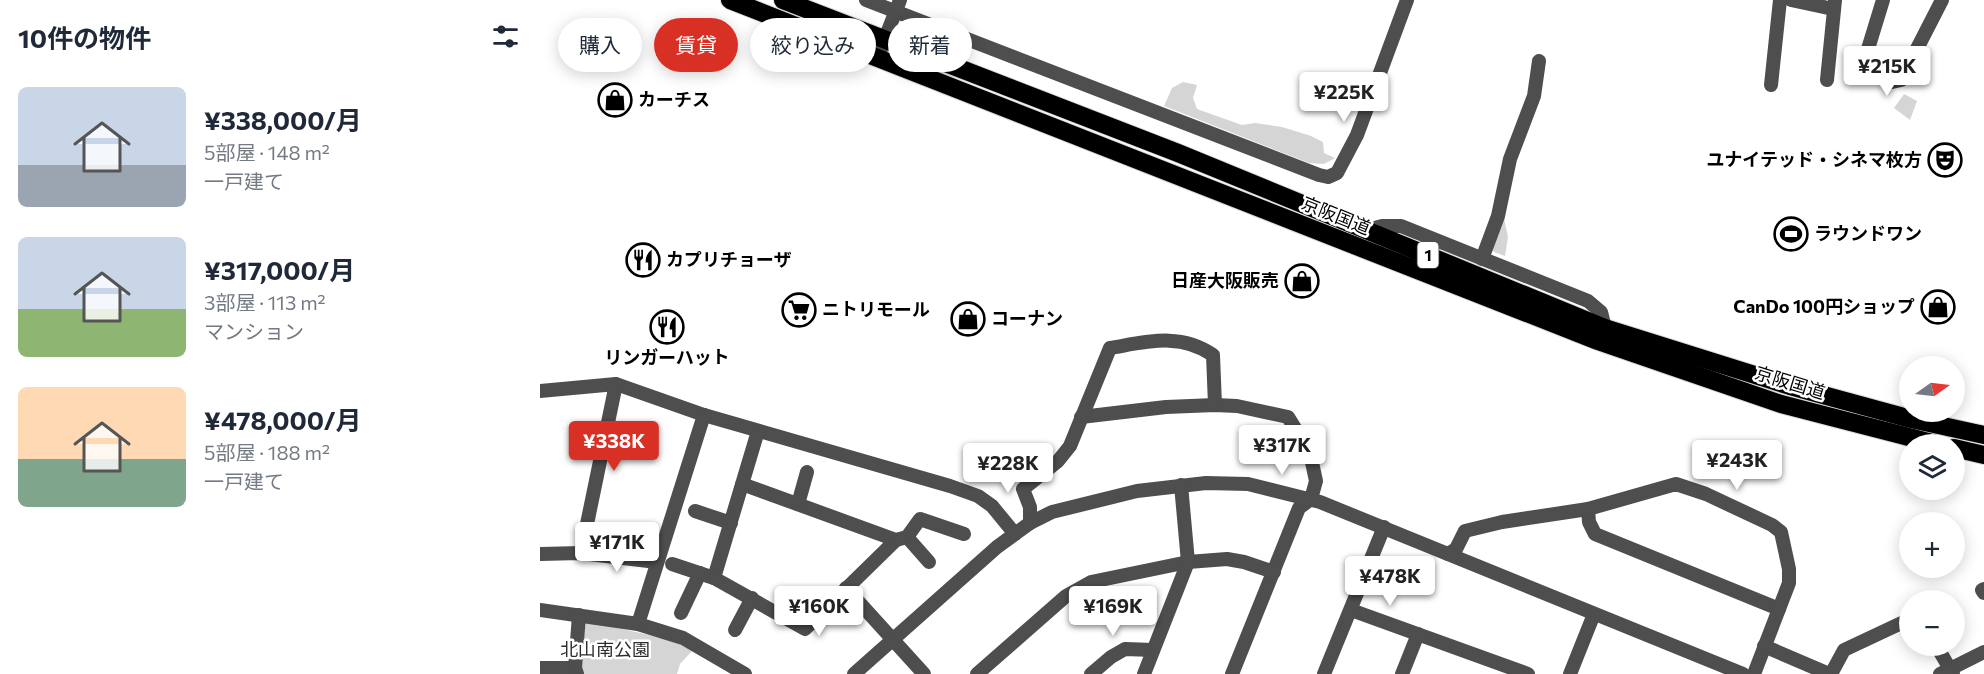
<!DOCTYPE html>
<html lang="ja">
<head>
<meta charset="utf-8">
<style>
  body { margin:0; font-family:Commissioner,"Noto Sans JP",sans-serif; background:#f6f6f7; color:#1f2937; height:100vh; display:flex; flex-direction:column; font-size:22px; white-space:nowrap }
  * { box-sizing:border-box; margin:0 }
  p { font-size:20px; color:#747a83 }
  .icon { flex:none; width:33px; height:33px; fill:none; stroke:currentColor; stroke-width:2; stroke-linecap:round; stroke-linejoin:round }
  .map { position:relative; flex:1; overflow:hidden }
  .side { display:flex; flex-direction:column; background:#fff; width:540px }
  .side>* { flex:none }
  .banner { position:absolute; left:18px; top:18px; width:570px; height:54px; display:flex; gap:12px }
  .needle { width:39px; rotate:76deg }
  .fabs { position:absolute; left:1359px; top:356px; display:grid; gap:12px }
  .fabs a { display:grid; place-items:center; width:66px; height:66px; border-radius:50%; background:#fff; box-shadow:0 3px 15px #0003; font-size:30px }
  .price { position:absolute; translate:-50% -51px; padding:0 14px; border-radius:6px; background:#fff; color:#222; font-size:20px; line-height:39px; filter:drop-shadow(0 2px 3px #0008) }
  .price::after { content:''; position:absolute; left:50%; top:36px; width:18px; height:14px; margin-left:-9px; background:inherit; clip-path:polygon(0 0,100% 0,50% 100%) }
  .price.current { background:#d93025; color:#fff }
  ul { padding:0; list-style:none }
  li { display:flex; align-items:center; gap:18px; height:150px; padding:0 18px }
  li span { display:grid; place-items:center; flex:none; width:168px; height:120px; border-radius:9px; color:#555 }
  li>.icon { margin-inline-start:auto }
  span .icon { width:72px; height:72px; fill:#fffc; stroke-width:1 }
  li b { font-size:26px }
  h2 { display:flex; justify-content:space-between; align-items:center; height:72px; padding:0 18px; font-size:26px }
  .chip { padding:0 21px; border-radius:27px; background:#fff; box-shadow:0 3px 15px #0003; font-size:21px; line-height:54px }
  .chip.current { background:#d93025; color:#fff }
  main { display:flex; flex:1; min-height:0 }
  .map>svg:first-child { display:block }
</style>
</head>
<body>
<main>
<section class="side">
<h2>10件の物件<svg class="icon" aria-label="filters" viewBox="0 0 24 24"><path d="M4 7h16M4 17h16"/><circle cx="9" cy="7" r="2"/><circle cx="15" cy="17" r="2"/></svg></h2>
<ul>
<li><span style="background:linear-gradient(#c9d6e8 65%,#9aa5b1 0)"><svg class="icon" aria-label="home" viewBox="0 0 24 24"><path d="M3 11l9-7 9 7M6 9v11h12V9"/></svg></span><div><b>¥338,000/月</b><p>5部屋 · 148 m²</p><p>一戸建て</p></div></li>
<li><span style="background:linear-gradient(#c9d6e8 60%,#8fb573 0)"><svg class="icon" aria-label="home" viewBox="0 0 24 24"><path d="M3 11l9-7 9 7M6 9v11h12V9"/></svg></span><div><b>¥317,000/月</b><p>3部屋 · 113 m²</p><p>マンション</p></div></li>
<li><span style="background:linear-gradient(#ffd9b3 60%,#7fa58c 0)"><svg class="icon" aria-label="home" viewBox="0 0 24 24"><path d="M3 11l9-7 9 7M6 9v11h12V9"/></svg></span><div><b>¥478,000/月</b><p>5部屋 · 188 m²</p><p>一戸建て</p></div></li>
</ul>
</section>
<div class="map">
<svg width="1444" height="674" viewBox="0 0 1444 674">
  <rect width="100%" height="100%" fill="#fff"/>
  <g fill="#d5d5d5">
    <path d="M643,82L657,85L653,98L657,109L702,125L715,123L742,127L771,136L783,142L784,153L795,158L784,164L769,163L624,106L632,88Z"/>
    <path d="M1364,94L1377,101L1370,120L1354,108Z"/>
    <path d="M964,218L968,237L965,256L954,252L950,246Z"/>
    <path d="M46,621L132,640L152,651L140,664L137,674H41L43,627Z"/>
  </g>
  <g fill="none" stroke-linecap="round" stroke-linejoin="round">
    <defs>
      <g id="highway">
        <path d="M190,0L1058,341L1241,404L1396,444"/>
        <path d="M243,0L638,153L1065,328L1250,386L1371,419L1444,435"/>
        <path d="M1414,448L1444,455"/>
      </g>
    </defs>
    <use href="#highway" stroke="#dbdbdb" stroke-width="20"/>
    <g stroke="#4e4e4e" stroke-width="14">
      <path d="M326,0L779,175L788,177L797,173L817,135L867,0"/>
      <path d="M1251,0L1293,9"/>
      <path d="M1343,0L1328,49V62L1352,82L1361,80L1402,0"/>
      <path d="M341,49L360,0"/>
      <path d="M1287,80L1295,0"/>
      <path d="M1231,85L1240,0"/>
      <path d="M827,230L842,226H861L1048,301L1061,312L1065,328"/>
      <path d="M942,259L958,216L970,159L994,96L999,61"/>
      <path d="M0,391L76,384L164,415L410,486L438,496L452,506L475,534"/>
      <path d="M541,417L626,407L675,405L697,406L748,417L770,453L776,481L771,499L759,508L692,674"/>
      <path d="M202,484L356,540L265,629L174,578L218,431"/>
      <path d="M258,504L267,472"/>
      <path d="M1048,509L1049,522L1055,534L1239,609"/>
      <path d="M155,511L191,523"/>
      <path d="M490,523V507L483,489L518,461L530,446L570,348C606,342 640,332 673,355L675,405"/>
      <path d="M367,537L389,562"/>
      <path d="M356,540L367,537L380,519L424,534"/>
      <path d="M41,553L76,384"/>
      <path d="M0,554L41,553L117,562"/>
      <path d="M908,554L916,549L925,531L962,522L1048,509L1136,484L1166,494L1232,525L1241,532L1249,569V583L1214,674"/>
      <path d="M132,564L174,578"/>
      <path d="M306,588L384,674"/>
      <path d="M1444,589L1442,590L1444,593"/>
      <path d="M0,610L98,624L143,638L205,674"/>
      <path d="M811,610L988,674"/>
      <path d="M141,613L160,573"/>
      <path d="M98,624L164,415"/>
      <path d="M195,630L212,598"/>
      <path d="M1396,645L1413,674"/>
      <path d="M1224,646L1289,674"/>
      <path d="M0,668H35"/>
      <path d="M37,674L35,668L39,615"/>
      <path d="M314,674L457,547L490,523L512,512L597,491L666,483L708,484L780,502L1203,674"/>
      <path d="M437,674L526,596L551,582L648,562L687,559L704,562L734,572"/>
      <path d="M551,674L571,657L585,649L613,650"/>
      <path d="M604,674L648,562L641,485"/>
      <path d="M784,674L844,527"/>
      <path d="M862,674L878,634"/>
      <path d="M1030,674L1054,614"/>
      <path d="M1291,674L1304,650L1370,619"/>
      <path d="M1400,674L1444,652"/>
    </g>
    <use href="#highway" stroke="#000" stroke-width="18"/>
  </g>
  <defs>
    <symbol id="shop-ring" viewBox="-11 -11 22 22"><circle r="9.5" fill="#fff" stroke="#000" stroke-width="1.5"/><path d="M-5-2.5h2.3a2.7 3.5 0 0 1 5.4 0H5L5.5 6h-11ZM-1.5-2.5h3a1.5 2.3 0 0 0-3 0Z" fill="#000"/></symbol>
    <symbol id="theatre-ring" viewBox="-11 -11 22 22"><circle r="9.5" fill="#fff" stroke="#000" stroke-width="1.5"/><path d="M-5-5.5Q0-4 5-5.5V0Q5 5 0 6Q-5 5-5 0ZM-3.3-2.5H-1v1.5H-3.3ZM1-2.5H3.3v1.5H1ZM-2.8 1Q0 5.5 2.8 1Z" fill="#000"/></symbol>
    <symbol id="stadium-ring" viewBox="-11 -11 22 22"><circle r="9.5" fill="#fff" stroke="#000" stroke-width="1.5"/><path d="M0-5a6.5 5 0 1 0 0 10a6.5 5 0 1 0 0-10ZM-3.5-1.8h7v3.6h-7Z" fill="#000"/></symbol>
    <symbol id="restaurant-ring" viewBox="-11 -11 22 22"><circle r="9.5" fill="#fff" stroke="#000" stroke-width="1.5"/><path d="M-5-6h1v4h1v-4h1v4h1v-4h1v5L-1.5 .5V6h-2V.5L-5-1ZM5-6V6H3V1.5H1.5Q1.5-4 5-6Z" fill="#000"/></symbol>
    <symbol id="supermarket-ring" viewBox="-11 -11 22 22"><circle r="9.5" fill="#fff" stroke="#000" stroke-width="1.5"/><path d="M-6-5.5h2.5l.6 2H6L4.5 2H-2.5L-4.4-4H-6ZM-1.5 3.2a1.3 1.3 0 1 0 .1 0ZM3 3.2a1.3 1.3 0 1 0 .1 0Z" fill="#000"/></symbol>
  </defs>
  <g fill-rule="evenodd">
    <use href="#shop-ring" x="56" y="81" width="38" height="38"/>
    <use href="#theatre-ring" x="1386" y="141" width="38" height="38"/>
    <use href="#stadium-ring" x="1232" y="215" width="38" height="38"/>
    <use href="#restaurant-ring" x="84" y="241" width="38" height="38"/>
    <use href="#shop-ring" x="743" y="262" width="38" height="38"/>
    <use href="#shop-ring" x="1379" y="288" width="38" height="38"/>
    <use href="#supermarket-ring" x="240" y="291" width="38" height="38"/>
    <use href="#shop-ring" x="409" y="300" width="38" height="38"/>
    <use href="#restaurant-ring" x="108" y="308" width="38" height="38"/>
  </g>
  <g text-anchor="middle" stroke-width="5" stroke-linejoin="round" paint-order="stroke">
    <rect fill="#fff" stroke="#4c4c4c" stroke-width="1.5" x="877.5" y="242" width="21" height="26" rx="4.5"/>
    <g font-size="16" font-weight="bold" fill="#000">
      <text x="888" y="261">1</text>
    </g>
    <g font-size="18" font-weight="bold" fill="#000" stroke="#fff" text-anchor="start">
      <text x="98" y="106">カーチス</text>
      <text x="1382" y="166" text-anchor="end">ユナイテッド・シネマ枚方</text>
      <text x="1274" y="240">ラウンドワン</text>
      <text x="126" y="266">カプリチョーザ</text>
      <text x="739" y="287" text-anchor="end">日産大阪販売</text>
      <text x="1375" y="313" text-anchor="end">CanDo 100円ショップ</text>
      <text x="282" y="316">ニトリモール</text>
      <text x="451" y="325">コーナン</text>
      <text x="127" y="364" text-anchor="middle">リンガーハット</text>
    </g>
    <g font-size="18" fill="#000" stroke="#fff">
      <text transform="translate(796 216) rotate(22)" y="6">京阪国道</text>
      <text transform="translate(1250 383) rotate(17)" y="6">京阪国道</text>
    </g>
    <g font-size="18" fill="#2c2c2c" stroke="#fff">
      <text x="65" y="656">北山南公園</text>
    </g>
  </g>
</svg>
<div class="fabs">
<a><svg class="needle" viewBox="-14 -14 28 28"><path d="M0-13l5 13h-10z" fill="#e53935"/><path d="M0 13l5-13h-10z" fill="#747a83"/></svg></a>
<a><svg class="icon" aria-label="layers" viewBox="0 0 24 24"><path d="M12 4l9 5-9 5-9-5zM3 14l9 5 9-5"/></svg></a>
<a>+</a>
<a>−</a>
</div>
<b class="price" style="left:1347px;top:97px">¥215K</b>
<b class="price" style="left:804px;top:123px">¥225K</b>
<b class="price current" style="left:74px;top:472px">¥338K</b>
<b class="price" style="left:742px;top:476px">¥317K</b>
<b class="price" style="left:1197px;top:491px">¥243K</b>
<b class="price" style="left:468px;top:494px">¥228K</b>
<b class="price" style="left:77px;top:573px">¥171K</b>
<b class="price" style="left:850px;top:607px">¥478K</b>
<b class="price" style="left:279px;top:637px">¥160K</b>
<b class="price" style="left:573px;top:637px">¥169K</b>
<div class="banner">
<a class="chip">購入</a>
<a class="chip current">賃貸</a>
<a class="chip">絞り込み</a>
<a class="chip">新着</a>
</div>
</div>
</main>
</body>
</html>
